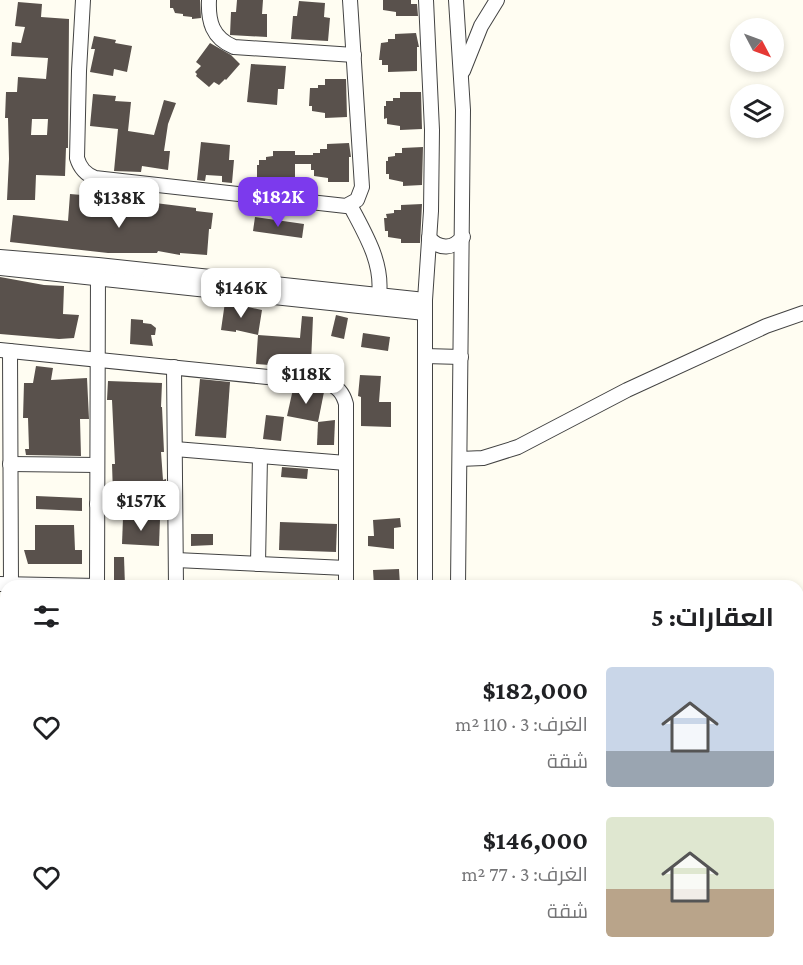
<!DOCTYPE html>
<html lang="ar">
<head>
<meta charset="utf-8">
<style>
  body { margin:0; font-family:"Crimson Pro",Cairo,serif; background:#f2f2f2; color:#202124; direction:rtl; height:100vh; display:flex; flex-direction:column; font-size:22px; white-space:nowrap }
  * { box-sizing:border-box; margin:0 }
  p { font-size:20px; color:#757577 }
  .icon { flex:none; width:33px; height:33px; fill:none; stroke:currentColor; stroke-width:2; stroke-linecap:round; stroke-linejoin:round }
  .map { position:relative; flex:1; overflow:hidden; direction:ltr }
  .panel { position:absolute; left:0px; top:580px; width:804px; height:386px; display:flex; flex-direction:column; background:#fff; border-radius:18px 18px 0 0; box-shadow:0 3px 9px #0003; direction:rtl }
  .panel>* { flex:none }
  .needle { width:39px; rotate:131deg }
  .tools { position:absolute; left:730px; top:18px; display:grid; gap:12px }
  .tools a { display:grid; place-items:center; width:54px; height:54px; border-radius:50%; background:#fff; box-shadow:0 3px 9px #0003; font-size:30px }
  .price { position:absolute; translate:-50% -51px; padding:0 14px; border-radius:12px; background:#fff; color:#222; font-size:20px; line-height:39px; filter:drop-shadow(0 2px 3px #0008) }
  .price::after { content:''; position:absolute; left:50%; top:36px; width:18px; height:14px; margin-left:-9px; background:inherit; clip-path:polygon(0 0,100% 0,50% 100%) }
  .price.selected { background:#7c3aed; color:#fff }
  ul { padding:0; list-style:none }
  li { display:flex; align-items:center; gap:18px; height:150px; padding:0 30px }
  li span { display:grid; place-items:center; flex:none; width:168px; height:120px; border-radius:6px; color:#555 }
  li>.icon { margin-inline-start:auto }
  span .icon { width:72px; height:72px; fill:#fffc; stroke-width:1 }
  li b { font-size:26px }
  h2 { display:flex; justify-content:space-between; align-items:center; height:72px; padding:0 30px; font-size:26px }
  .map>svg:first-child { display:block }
</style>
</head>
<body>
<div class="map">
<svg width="803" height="965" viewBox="0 0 803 965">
  <rect width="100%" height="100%" fill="#fffdf2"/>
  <g fill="#59514c" fill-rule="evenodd">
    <path d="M170,0H200L201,18L192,19V17L183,16V14L175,13L173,8H170Z"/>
    <path d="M237,0H263L262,14H267V37L230,35L231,12H236Z"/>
    <path d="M383,0H411V4H417L418,16H396V12L383,10Z"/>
    <path d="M299,1L325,3L324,17L330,18L328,41L291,39L293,16H297Z"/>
    <path d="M18,2L42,4L41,17L69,19L68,148H66L65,176L36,175L35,200H7L9,159L8,118H5L6,92H17L18,77L46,79L48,58L11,56L12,42L21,43L25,27L15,26ZM32,119H48L47,135H31Z"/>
    <path d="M416,33L419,47H417V71L388,72V65H382V60H379L381,43L388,42V39H395V34Z"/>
    <path d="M94,36L116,40L115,43L132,46L127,72L114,69L113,76L90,72L95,49H91Z"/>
    <path d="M210,43L231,55L240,64L226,80L225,79L219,85L214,82L209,87L196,76L197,74L195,72L201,66L196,62Z"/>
    <path d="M251,64L286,66L284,89H278L277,105L247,102Z"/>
    <path d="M325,79H346L347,117L325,118V113L312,111V106H309L310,88H318V85H325Z"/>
    <path d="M400,92H421L422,129L400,130V126L387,124V118L384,119V106H386V101H393V98H400Z"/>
    <path d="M93,94L116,96L115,101L131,102L128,131L154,135L164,100L176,103L168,124L164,151H170L168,170L142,166L141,172L114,171L118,129L90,126Z"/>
    <path d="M201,142L230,145L229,160H234L232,183L222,182V176L206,175L205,181L197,180Z"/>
    <path d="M349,143L351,157H349V182H328V178L314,176V170H311V164H295V189H274V185L260,183V177H257V165H259V160H266V157L273,156V151H295V155H313V153H320V149H327V144Z"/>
    <path d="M423,147L422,185L403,186V182L389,179V174H386V161H388V157L395,156V153H402V148Z"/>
    <path d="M70,194L94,196V199L117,200L116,208L154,206L155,203L196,208V211L213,213L211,229H209L207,255L180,253V255L158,251L157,253H108L10,242L13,215L68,221Z"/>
    <path d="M422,204L420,243H401V239L388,237V231H385L384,218H387L386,214L394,213V210H401V205Z"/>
    <path d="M255,217L304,224L302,238L253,231Z"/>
    <path d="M0,277L44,285L64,286L63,314L79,315L74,338L59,339L0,334Z"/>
    <path d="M225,302L262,310L258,335L236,330V332L221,330Z"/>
    <path d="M336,315L348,318L344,339L331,336Z"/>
    <path d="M302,316L313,317L311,363L284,360L283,366L256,364L258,335L300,338Z"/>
    <path d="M131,319L143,320V323L151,324L156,328L155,335H151L153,346L130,344Z"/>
    <path d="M363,333L390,337L388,351L361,347Z"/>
    <path d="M36,366L53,368L51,380L87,378L89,419H80L81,456L26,455L25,449H29L28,418H23L24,383H33Z"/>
    <path d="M360,375L381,376L379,402H391V427L361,426V397L358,396Z"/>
    <path d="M200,379L230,382L226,438L195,436Z"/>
    <path d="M108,381L162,383L161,407H162L164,452H161L163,480L166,479V492L113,494L112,464H115L112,400H107Z"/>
    <path d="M293,389L324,392L318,422L287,416Z"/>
    <path d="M266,415L284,417L281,441L263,439Z"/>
    <path d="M335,420L334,445H317L318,422Z"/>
    <path d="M282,467L308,469L307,479L281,477Z"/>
    <path d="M36,496L82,498V511L36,509Z"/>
    <path d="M123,518L160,519L159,546L122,544Z"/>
    <path d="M400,518L401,527L394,528V549L368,546V536H374L373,520Z"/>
    <path d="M280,522L337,524L336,552L279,550Z"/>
    <path d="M35,525H74L75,550H82V564H28L24,550H35Z"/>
    <path d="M191,534H213V545L191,546Z"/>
    <path d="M114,557H124L125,586H114Z"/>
    <path d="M399,569L400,585L374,586L373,570Z"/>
  </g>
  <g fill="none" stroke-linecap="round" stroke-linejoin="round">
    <defs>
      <g id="minor">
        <path d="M83,0L79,71L77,158C80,168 85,174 95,178L346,206L357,200L362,187L350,0"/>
        <path d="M209,0C208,21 212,38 234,47L354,55"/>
        <path d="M456,0L463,110L458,586"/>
        <path d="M463,71L481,26L497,0"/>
        <path d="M350,205C365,234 383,262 379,295"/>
        <path d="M429,238C440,250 453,249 463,237"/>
        <path d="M0,257L98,265L425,300"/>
        <path d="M0,268L425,313"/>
        <path d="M0,350L327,383C338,387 343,393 346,404V586"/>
        <path d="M10,351L11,584"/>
        <path d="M425,356L461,357"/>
        <path d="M174,367L176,586"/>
        <path d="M175,449L346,463"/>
        <path d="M460,459L483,458L518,447L627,390L766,326L803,313"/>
        <path d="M10,464L97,465"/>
        <path d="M97,504L175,501"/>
        <path d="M176,560L346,568"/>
        <path d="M258,564L260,456"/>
        <path d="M0,584L97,586"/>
        <path d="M97,586L98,270"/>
        <path d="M425,586V300L431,211L432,130L426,0"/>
        <path d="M0,798H6"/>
        <path d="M16,960V965"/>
        <path d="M101,960V965"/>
        <path d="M192,960V965"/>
        <path d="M268,960L269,965"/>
        <path d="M426,960V965"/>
        <path d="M457,960L458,965"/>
        <path d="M350,965V960"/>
      </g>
    </defs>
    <use href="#minor" stroke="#434343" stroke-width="16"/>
    <use href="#minor" stroke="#fff" stroke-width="14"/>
  </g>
</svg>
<div class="tools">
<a><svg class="needle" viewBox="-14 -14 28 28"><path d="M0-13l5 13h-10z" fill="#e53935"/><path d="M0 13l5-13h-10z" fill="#757577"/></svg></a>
<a><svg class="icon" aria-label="layers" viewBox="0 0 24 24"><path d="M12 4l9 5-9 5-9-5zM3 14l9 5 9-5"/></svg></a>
</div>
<b class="price selected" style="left:278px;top:228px">$182K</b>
<b class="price" style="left:119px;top:229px">$138K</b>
<b class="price" style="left:241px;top:319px">$146K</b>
<b class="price" style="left:306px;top:405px">$118K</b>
<b class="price" style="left:141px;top:532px">$157K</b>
<section class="panel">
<h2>العقارات: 5<svg class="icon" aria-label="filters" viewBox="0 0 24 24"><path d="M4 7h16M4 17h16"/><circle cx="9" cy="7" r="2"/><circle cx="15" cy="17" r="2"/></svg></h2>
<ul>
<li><span style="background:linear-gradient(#c9d6e8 70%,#9aa5b1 0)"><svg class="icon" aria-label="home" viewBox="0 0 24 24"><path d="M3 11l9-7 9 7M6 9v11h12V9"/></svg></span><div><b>$182,000</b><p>الغرف: 3 · 110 m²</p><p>شقة</p></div><svg class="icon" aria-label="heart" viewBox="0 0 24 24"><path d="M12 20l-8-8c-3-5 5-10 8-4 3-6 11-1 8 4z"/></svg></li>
<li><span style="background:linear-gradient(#dfe7d0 60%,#b9a48a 0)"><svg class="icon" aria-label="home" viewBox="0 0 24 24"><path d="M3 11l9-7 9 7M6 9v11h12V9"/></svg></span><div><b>$146,000</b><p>الغرف: 3 · 77 m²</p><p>شقة</p></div><svg class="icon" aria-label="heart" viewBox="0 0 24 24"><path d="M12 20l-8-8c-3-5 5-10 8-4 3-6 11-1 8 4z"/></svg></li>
</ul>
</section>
</div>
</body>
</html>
